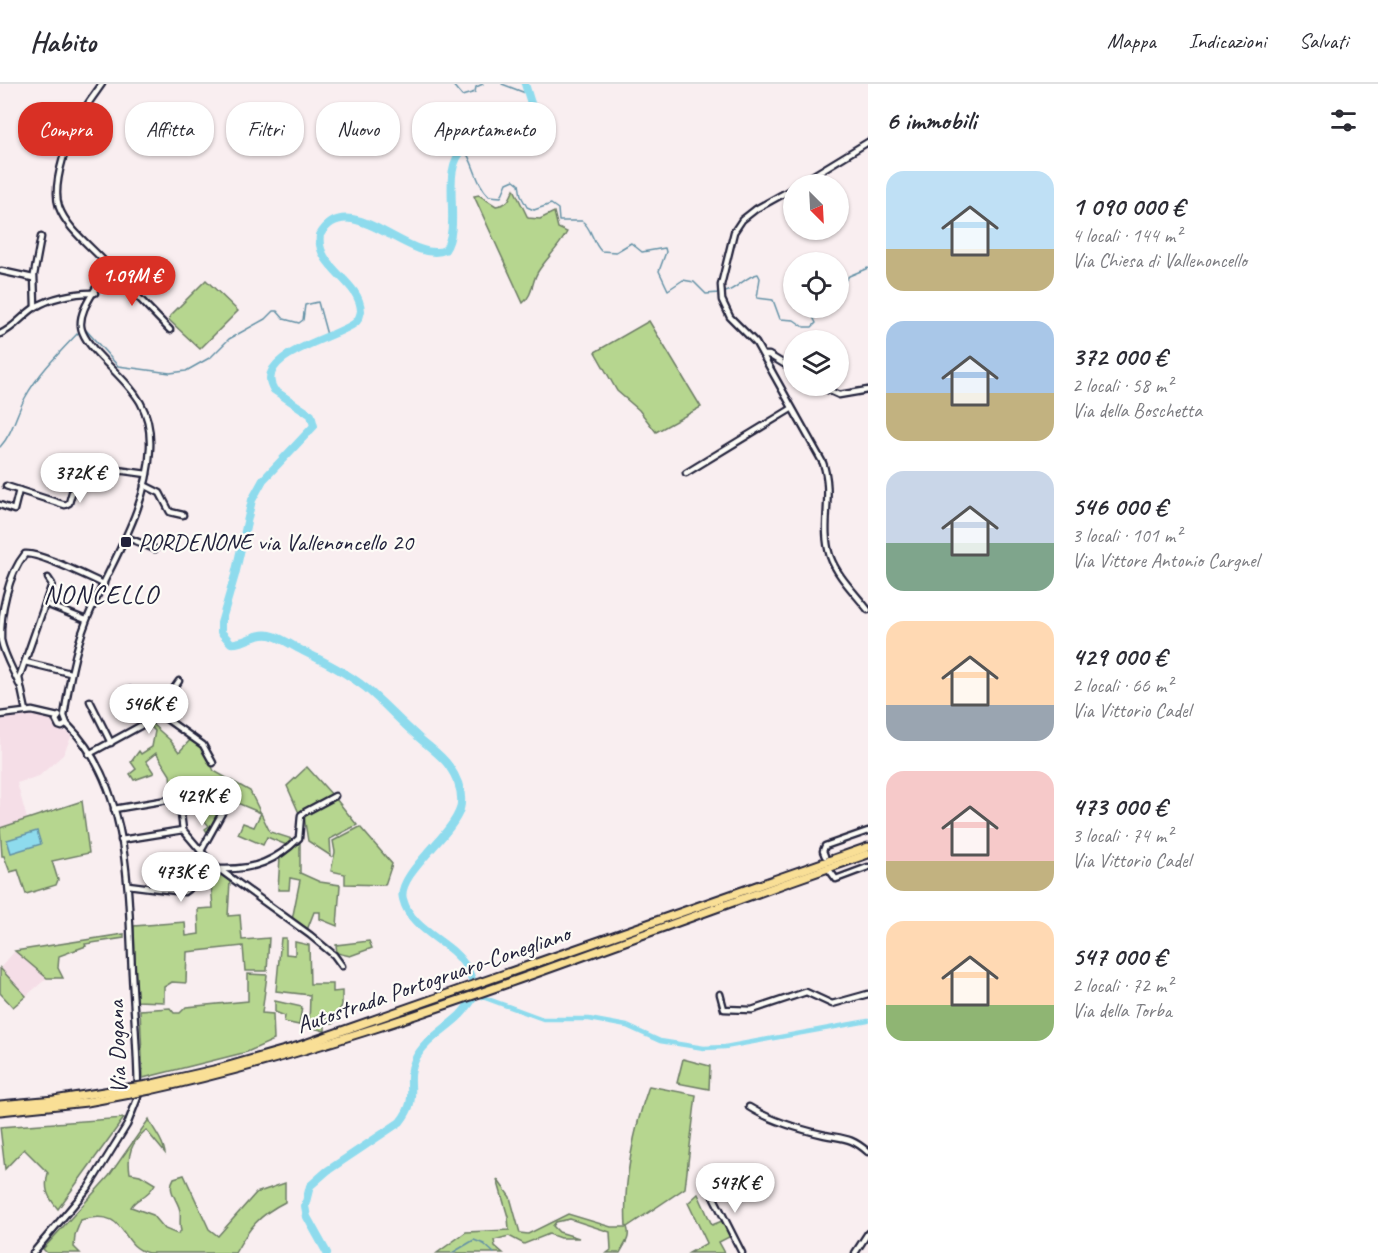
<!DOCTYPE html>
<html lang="it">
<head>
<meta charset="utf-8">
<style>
  body { margin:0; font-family:Caveat,sans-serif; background:#f7f7f7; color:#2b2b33; height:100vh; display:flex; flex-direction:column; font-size:22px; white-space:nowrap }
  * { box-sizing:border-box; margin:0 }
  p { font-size:20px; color:#7c7c81 }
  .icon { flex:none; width:33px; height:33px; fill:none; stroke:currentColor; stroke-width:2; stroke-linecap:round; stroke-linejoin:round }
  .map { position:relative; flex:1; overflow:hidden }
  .details { display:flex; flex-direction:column; background:#fff; width:510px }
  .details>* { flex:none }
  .banner { position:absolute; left:18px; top:18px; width:570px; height:54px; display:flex; gap:12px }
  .needle { width:39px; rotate:156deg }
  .buttons { position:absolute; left:783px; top:90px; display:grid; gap:12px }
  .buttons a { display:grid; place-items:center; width:66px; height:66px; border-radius:50%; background:#fff; box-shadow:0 2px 4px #0004; font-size:30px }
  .price { position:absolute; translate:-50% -51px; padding:0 14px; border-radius:21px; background:#fff; color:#222; font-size:20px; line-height:39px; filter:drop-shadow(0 2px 3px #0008) }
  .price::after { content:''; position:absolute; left:50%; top:36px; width:18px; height:14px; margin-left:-9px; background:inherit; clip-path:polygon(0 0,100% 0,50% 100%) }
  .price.selected { background:#d93025; color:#fff }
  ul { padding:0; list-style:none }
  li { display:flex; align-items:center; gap:18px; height:150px; padding:0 18px }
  li span { display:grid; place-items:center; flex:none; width:168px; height:120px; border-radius:18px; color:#555 }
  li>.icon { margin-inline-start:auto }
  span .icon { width:72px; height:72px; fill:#fffc; stroke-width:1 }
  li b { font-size:26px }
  h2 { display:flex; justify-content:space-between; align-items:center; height:72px; padding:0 18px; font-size:26px }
  .pill { padding:0 21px; border-radius:24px; background:#fff; box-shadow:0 2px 4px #0004; font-size:21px; line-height:54px }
  .pill.selected { background:#d93025; color:#fff }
  header { display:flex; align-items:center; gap:36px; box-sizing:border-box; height:84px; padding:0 30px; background:#fff; border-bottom:2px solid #e1e1e2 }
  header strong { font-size:28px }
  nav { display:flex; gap:33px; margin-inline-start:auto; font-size:21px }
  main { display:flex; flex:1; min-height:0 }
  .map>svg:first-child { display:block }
</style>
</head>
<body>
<header>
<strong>Habito</strong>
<nav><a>Mappa</a><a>Indicazioni</a><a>Salvati</a></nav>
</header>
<main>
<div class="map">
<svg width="868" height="1169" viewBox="0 0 868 1169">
  <rect width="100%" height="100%" fill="#f9eef0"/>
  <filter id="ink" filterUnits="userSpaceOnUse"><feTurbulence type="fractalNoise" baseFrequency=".0167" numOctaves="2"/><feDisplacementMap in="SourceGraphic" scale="12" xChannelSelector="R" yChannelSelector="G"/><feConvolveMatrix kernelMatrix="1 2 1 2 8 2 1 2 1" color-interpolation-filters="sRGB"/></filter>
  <g filter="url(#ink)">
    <g fill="#f5dee7">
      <path d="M45,24L73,32L59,78L31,71Z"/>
      <path d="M31,631L50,632L59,646L73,649L63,671L39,692L17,699L27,735L0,744V636Z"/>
      <path d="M15,867L47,894L26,912L0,884Z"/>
    </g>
    <g fill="#b6d68f" stroke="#6c7c65" stroke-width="1.5">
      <path d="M514,105L528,134L540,135L554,128L558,144L567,148C559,163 548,173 539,186C531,197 534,210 523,219L474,112L479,111L496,122C509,120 509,116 514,105Z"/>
      <path d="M206,196L238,227L200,265L169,236L170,232Z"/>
      <path d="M649,237L701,323L656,348L639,326L617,307L595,268Z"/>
      <path d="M152,640L170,656L179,668L191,655L203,663L214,687L250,707L270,748L295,756L300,750V789L320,798L340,801L337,842L320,835V828H314L307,846L292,836L300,796L290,794L289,806H278L280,773L288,767L289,762L267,753L263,761L238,750L243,739L254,743L261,729L235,718L219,729L208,750L205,745L209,742L204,736L200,698L181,703L171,701L170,691L156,669L146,677L154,689L134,696L130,690L136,685L131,678L139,667L141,670L152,663L155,647L150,642Z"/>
      <path d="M307,683L333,712L299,729L287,702Z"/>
      <path d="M336,715L357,741L330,755L331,772L308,757L304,732Z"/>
      <path d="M82,717L89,769L52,777L58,796L56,801L26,810L18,786L10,788L4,772H2L0,744Z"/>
      <path d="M360,743L392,780L385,801L345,800V790L331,787L335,768L333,757Z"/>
      <path d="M215,785L230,797L228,832L240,831L242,856L269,854L267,887H245L243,862L187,868L186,899L172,898L164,903V918L136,917L134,842L185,838L186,852L199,850L198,825L213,824L210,788Z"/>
      <path d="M124,850V854L85,860L86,862L59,872L58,884L63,894H47L15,867Z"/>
      <path d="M281,854H286V870L295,871V858L309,861L310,900H333V908L342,907V921L333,940L325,935V947L309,943L310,911L276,907Z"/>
      <path d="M369,857L372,864L350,872L337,869L336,861Z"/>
      <path d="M0,884L26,912L13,923L0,909Z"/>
      <path d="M248,890L267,891L262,929L273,930L274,956L247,968L143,994L140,926L170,924L174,929H180L186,923L248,917Z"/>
      <path d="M275,917L302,923L299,941L284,938L285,932L275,928Z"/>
      <path d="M683,975L710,982L709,1005L677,999Z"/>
      <path d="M649,1002L696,1011L685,1104L627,1143C631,1154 625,1159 620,1169H607L611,1166L610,1148L570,1135L556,1138L553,1142L559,1148L579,1154H560L549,1150L524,1160L509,1152L494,1156L495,1162L503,1169H437L466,1148L509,1146L508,1133L497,1095L510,1113L520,1149L528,1150L568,1130L611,1143H626C623,1099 634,1044 649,1002Z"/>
      <path d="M124,1034L58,1125C47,1112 44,1105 48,1089L24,1065L5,1085L0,1043Z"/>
      <path d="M149,1035C154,1048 163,1055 165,1069L146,1046C131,1059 127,1070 130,1089L140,1091L155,1100C147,1115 136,1113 131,1123L153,1131L165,1145L177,1150L181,1147C179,1140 181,1134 180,1127C178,1115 166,1107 174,1094L184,1091L209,1145L218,1152L256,1109L285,1099V1118C259,1131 249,1144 235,1169H148C117,1161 130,1123 81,1136L75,1151L74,1163L80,1169H47L43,1165L109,1092Z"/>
      <path d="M698,1110L712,1141L722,1137L731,1152L719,1158L725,1169H689L707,1159L688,1119Z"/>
    </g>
    <path fill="#8edbed" stroke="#6391a6" stroke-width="1.5" d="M37,747L41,760L11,769L7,756Z"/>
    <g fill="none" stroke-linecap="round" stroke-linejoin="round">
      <g stroke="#6391a6" stroke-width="1.5">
        <path d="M452,0L462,12L475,8L476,3L483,0"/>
        <path d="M502,0L528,10"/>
        <path d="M464,65C475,80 475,98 489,112L501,113L507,99L514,96L519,100L521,112L527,123L534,126L551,120L558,125L559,137H582C592,144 592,158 601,167L616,168L631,159L642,168L665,164L666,168L659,187L668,206L683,196L694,198L706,210L719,209"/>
        <path d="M838,205L849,192L868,184"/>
        <path d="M723,209C737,206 745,192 758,190L760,194L757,214L773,216L780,235L794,236L804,243H812L816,239L812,231L813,224"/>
        <path d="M86,246L118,282L170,289L186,287L211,273L229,255L265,235L273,227H277L284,235L299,239L303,236L305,221L318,218L327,251"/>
        <path d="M0,363C13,349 16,330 25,314C38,290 59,269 78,249"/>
        <path d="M452,1169L474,1156L484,1160L494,1169"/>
      </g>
      <path stroke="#8edbed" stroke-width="4.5" d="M477,911L543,935H589L627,942L660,957L704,964L725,963L868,937"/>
      <path stroke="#8edbed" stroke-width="8" d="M327,1169L307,1133L305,1122L310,1102L327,1087L400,1038C421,1012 404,1000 415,976C423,958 444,946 458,933C465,927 470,918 476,911C474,900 471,890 465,881C449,856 411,847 403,815C396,791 452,752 460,725C464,709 458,695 449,682C441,670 426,661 416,651C399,636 383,618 366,604C346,588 321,576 299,565C290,560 280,553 270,551C255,548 244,561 231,559L221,548V539L235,491L252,416L263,396L314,342L311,331L274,306C251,271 337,254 355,239C359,236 360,232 361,227C360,196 315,184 320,151C349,101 411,182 445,166C463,140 438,85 465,64C484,50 511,57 531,44L535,32L525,0"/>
      <defs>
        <g id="minor">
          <path d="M799,100L868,58"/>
          <path d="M794,104L756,125L742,136L734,148L721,201L722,216L730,233L756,259L823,379C834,410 820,442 830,472C837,492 855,509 868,526"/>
          <path d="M105,183L114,188L170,246"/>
          <path d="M1,187L33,194"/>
          <path d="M35,223L34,191L41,153"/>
          <path d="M0,250C14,244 22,232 34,224C49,214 77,208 95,209"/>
          <path d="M763,271H769L794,286"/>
          <path d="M819,302L839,311L868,306"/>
          <path d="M686,389L791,325"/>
          <path d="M144,401L160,409L170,428L183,431"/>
          <path d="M6,402L65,421L69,419L80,381L147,390"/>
          <path d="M0,421L14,426L19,406"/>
          <path d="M126,453L155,465"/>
          <path d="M46,520L86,536"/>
          <path d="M25,578L70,589"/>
          <path d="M19,600C13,586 4,571 1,556C0,529 8,491 25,470C39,468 88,493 104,500"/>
          <path d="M130,606C147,614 144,622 147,639"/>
          <path d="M90,617L111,659"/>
          <path d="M26,627L19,594L52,500L48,494"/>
          <path d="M158,629L203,661L213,679"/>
          <path d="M0,631L32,627L58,633"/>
          <path d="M59,632L56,636L59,642L62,643L67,640"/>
          <path d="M89,670L153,635L179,597"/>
          <path d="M178,706L183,746L212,780L310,851L334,871L342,882"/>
          <path d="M114,725L167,716"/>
          <path d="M121,756L183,746"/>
          <path d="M201,767L222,729"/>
          <path d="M825,772L823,767L825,762L868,747"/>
          <path d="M221,785C254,786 276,777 299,754L301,731L305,728L335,712"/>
          <path d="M830,787L836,795L868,783"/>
          <path d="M128,801L184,808L199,797L212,780"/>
          <path d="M720,910L724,925L752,926L806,908L832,920L868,910"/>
          <path d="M749,1023C771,1037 799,1045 825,1051C846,1055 852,1054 868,1068"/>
          <path d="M708,1095V1102L742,1169"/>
          <path d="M33,1169L88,1104L127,1041L138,1013C138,972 134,931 132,890C128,807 131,703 67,640L64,632C69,600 74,569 86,538C108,482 148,427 150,364C152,316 127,302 97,269C91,262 82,252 81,242C79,222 101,203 105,183L103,176C88,160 66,143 59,123C51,100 69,51 81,31C87,20 95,10 102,0"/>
          <path d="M855,1169L868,1149"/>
        </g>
        <g id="highway">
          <path d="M148,1001L218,985L299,962L868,763"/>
          <path d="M150,1006C296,974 437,925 578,874C674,839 771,804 868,770"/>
          <path d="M0,1021L54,1016L129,1004"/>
          <path d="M0,1027L87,1018L130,1010"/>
        </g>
      </defs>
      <use href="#minor" stroke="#22223b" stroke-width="9"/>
      <use href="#highway" stroke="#22223b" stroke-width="11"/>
      <use href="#minor" stroke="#fdfcf7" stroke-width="4.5"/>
      <use href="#highway" stroke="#f9df96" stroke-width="7"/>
      <defs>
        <g id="highway-bridge">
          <path d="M129,1004L148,1001"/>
          <path d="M130,1010L150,1006"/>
        </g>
      </defs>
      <use href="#highway-bridge" stroke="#22223b" stroke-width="11" stroke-linecap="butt"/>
      <use href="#highway-bridge" stroke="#f9df96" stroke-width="7"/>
    </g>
  </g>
  <rect fill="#22223b" stroke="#fdfcf7" stroke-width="2" x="120" y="452" width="12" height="12" rx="3"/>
  <g text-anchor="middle" stroke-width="4.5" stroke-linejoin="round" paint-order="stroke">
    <g font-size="24" fill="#22223b" stroke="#fdfcf7" text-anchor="start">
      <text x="138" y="466">PORDENONE via Vallenoncello 20</text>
    </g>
    <g font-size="24" fill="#22223b" stroke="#fdfcf7">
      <text transform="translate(433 895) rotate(-19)" y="8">Autostrada Portogruaro-Conegliano</text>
      <text transform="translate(117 963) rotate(-92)" y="8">Via Dogana</text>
    </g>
    <g font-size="26" letter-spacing="1.5" fill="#22223b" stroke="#fdfcf7">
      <text x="101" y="519">NONCELLO</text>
    </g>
  </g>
</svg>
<div class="buttons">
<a><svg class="needle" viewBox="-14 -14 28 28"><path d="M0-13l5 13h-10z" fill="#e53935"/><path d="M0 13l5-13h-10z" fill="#7c7c81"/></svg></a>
<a><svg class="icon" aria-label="locate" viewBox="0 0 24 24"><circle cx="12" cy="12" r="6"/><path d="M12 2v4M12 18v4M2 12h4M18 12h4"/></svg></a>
<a><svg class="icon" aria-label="layers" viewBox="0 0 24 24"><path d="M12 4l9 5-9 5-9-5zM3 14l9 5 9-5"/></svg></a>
</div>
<b class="price selected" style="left:132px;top:223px">1.09M €</b>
<b class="price" style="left:80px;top:420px">372K €</b>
<b class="price" style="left:149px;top:651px">546K €</b>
<b class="price" style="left:202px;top:743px">429K €</b>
<b class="price" style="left:181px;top:819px">473K €</b>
<b class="price" style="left:735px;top:1130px">547K €</b>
<div class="banner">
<a class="pill selected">Compra</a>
<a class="pill">Affitta</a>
<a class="pill">Filtri</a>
<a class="pill">Nuovo</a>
<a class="pill">Appartamento</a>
</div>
</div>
<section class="details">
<h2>6 immobili<svg class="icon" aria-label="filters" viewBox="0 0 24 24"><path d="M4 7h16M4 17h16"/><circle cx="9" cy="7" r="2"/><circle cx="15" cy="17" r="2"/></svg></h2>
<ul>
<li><span style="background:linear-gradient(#bfe0f5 65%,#c2b280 0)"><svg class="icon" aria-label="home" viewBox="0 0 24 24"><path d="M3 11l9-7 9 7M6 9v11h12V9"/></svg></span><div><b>1 090 000 €</b><p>4 locali · 144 m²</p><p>Via Chiesa di Vallenoncello</p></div></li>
<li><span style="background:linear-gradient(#a9c7e8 60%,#c2b280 0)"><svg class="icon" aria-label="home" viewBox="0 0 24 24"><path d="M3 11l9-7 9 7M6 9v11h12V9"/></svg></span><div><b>372 000 €</b><p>2 locali · 58 m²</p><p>Via della Boschetta</p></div></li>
<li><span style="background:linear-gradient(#c9d6e8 60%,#7fa58c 0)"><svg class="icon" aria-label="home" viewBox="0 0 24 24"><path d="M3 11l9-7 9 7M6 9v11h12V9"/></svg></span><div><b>546 000 €</b><p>3 locali · 101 m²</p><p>Via Vittore Antonio Cargnel</p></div></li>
<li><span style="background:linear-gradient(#ffd9b3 70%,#9aa5b1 0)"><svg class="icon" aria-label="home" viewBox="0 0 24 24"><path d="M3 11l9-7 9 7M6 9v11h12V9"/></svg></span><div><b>429 000 €</b><p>2 locali · 66 m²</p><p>Via Vittorio Cadel</p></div></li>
<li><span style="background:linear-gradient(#f6c9c9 75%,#c2b280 0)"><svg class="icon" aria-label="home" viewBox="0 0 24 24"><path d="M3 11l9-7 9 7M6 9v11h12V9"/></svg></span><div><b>473 000 €</b><p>3 locali · 74 m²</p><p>Via Vittorio Cadel</p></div></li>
<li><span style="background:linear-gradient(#ffd9b3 70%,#8fb573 0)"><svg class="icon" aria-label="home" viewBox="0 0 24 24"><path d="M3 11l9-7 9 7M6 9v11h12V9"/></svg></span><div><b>547 000 €</b><p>2 locali · 72 m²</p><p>Via della Torba</p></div></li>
</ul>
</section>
</main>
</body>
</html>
